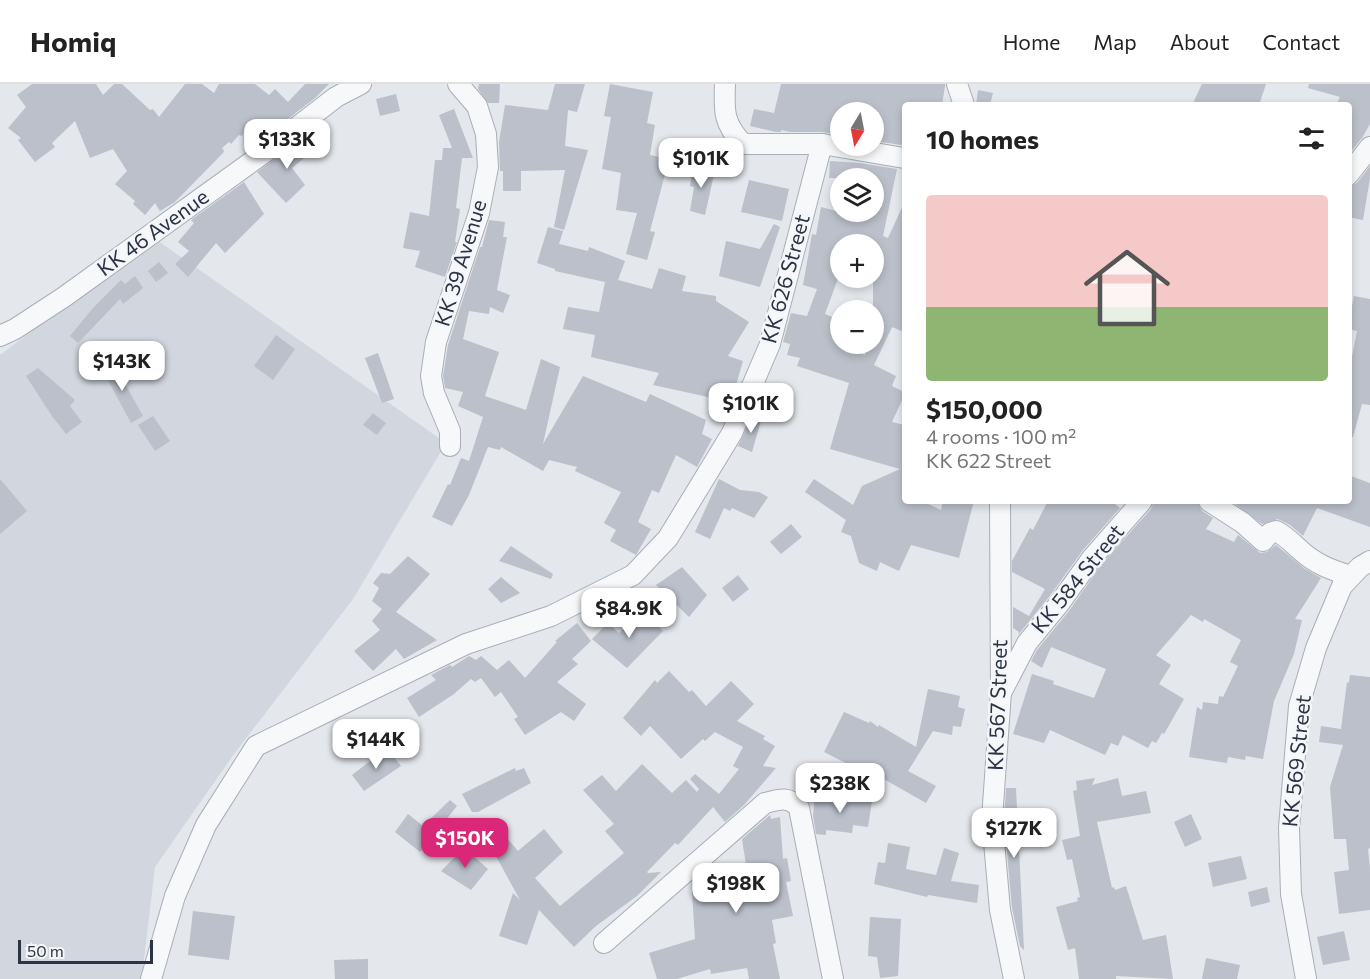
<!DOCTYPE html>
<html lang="en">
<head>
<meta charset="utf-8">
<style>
  body { margin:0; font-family:Commissioner,sans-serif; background:#f6f6f6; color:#222; height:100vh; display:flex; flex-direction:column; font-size:22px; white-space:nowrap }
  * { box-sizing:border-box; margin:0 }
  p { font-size:20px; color:#767676 }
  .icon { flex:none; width:33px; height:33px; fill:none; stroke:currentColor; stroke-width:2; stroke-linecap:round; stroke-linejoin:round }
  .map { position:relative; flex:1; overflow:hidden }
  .sheet { position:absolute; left:902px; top:18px; width:450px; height:402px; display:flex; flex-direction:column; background:#fff; border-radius:6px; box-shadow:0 3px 9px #0003 }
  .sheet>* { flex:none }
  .needle { width:39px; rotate:190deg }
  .tools { position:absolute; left:830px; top:18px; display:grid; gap:12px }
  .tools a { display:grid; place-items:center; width:54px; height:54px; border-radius:50%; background:#fff; box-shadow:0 3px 9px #0003; font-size:30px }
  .scale { position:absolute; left:18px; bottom:15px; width:135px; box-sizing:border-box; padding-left:6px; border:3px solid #2b3445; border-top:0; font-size:16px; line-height:21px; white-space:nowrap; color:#2b3445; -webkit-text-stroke:4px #f4f6f9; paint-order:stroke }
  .price { position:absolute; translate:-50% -51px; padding:0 14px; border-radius:12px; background:#fff; color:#222; font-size:20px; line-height:39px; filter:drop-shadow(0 2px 3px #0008) }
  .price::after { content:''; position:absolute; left:50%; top:36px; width:18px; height:14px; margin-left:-9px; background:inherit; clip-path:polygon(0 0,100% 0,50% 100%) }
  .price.selected { background:#db2777; color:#fff }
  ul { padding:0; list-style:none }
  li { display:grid; align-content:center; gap:12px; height:318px; padding:0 24px }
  li span { display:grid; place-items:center; height:186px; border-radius:6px; color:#555 }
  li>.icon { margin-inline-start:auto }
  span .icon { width:108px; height:108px; fill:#fffc; stroke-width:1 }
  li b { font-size:26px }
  h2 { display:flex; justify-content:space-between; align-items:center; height:72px; padding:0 24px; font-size:26px }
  header { display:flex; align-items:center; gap:36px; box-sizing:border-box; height:84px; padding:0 30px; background:#fff; border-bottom:2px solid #e0e0e0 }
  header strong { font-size:28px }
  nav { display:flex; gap:33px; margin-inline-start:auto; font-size:21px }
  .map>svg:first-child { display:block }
</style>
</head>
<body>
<header>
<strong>Homiq</strong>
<nav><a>Home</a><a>Map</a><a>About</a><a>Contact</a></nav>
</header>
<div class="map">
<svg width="1370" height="895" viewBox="0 0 1370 895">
  <rect width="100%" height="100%" fill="#e4e7ec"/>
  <path fill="#d2d6de" d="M154,154L446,359L353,515L234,670L155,783L142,892L140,895H0V271Z"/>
  <g fill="#bbc0ca" fill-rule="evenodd">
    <path d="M32,0H96L103,11L114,0H122L150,26L153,25L159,33L185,0H202L214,9L219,0H255L269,11L275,5L288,18L305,0H329L315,14L262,55L248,38L242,52L239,51L231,60L229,58L222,64L224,67L223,69L175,118L160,127L155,119L145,131L133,120L135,117L115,100L127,87L113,65L90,74L75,37L52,59L55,63L35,78L18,56L21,54L8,44L26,23L17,11Z"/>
    <path d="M479,0H500L499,19H488L478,5Z"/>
    <path d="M555,0H585L577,28L568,26L565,62L588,66L564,146L554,143L565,86L521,87V107H503V87H500L499,58L505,21L548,26Z"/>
    <path d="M610,0L653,8L647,39L655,41L650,71L669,75L650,147L655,148L647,176L626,170L637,129L616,126L621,89L602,85L611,33L604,32Z"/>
    <path d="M781,0H945V2L942,21H904V50L902,61L874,57L879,28H840L839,51L822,48H790L781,46V48H776L750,42L754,25L774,29Z"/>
    <path d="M1202,0H1266L1259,21H1192Z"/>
    <path d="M1309,0H1370V40L1362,54L1348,71V21H1336L1340,13L1308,4Z"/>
    <path d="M978,6L993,9L990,21H976Z"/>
    <path d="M396,10L400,27L380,32L376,15Z"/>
    <path d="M454,25L473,74H462L456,124L460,125L455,158H457L445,193L415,183L420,167L403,164L410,128L429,132L435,76H442L443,64H452L439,31Z"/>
    <path d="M305,52L315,65L292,84L305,101L286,119L257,88Z"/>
    <path d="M830,77L860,79L897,85L883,152L888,154L904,119V248L892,243L874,281L896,292L892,302L904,308V312L892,338L904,341V417H922L941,426L943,417H974L959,474L911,461L899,487L880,478L877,487L859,479L851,452L841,448L846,436L805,408L814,395L853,421L862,402L900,385L830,365L849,299L797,282L800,274L787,271L790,260L783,258L791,229L807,232L817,205L803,201L812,150L816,151L821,123L840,128H873V94H829ZM840,160H873V260H868L865,271L838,262L839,257L833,255L839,236L825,230L840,189Z"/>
    <path d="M1370,82V94L1363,136L1348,133V103L1357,99Z"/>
    <path d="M693,83L715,86L705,131L690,127L694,103L690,102Z"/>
    <path d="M749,96L789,105L782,137L741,128Z"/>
    <path d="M244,98L264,130L225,169L216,159L188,193L175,180L189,167L178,158L194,139L191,136Z"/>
    <path d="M489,136L505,138L503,153H507L497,206L510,211L503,229L490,223L489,230L469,227L463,255L499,268L485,312L526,326L541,275L560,283L543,360L583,292L646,318L650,310L706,336L702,350L712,355L697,383L676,371L659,409L652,406L638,438L651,445L636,471L610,457L616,446L604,439L621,408L575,387L577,383L549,376L543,387L501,363L500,366L488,363L469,411L452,442L432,433L448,400L450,401L461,374L469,377L483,333L458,322L463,308L445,304L443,292L448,261L480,163H482Z"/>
    <path d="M774,140L780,143L760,203L719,192L726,157L760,165Z"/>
    <path d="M548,143L563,147L559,160L588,167L589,163L625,177L618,196L652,205L659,184L686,192L682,207L716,212V217L749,238L728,272L743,277L731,318L653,301L659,289L591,273L595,251L563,245L568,223L599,228L605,198L555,187V185L537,179Z"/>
    <path d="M159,178L168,189L156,198L148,187Z"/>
    <path d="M135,192L143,204L123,220L120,215L78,259L70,252L93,224L121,196L125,200Z"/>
    <path d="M1354,212L1370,215V321L1362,320L1353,353L1348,352V278H1351L1357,247L1348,245V242Z"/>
    <path d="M276,251L295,265L273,296L254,282Z"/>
    <path d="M378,269L394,315L382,319L365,274Z"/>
    <path d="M112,277L143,332L131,339L101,283Z"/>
    <path d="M38,284L75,316L70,322L82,338L66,350L52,332L26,292Z"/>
    <path d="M373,329L386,339L377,351L363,341Z"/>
    <path d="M753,330L762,333L752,368L738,362Z"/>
    <path d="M153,332L170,357L155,367L138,341Z"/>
    <path d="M1348,391L1370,399V443L1317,424L1303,452L1290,441L1278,435L1262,440L1231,417H1348Z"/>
    <path d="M0,395L27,427L0,450Z"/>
    <path d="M719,395L740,406L759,408L768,413L754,434L732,424L730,427L724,424L710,455L695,448Z"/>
    <path d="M1048,417H1111L1120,424L1083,466L1049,513L1018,551L1019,548L1013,544V523L1029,532L1045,505L1012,488V477L1030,444L1033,446Z"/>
    <path d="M1154,417H1197L1202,427L1213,434L1206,445L1234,458L1238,451L1260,469L1267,468L1276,461L1304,484L1321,494L1295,535L1302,536L1294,570L1274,617L1263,675L1246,672L1245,676L1228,673L1227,679L1189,673L1197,623L1202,626L1203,618L1218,620L1219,612L1223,613L1238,582L1230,578L1241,556L1204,535L1203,538L1191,531L1156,571L1171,581L1159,600L1184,615L1164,650L1162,649L1156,659L1152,657L1148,664L1123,651L1118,662L1111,659L1105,671L1050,646L1044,659L1013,650L1032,590L1054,597L1053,600L1094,614L1106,585L1051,563L1042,584L1031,577L1037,566L1069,527L1101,481L1151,425Z"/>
    <path d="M791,440L802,453L781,470L770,458Z"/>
    <path d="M511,462L553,490L551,495L499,477Z"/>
    <path d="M408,472L430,490L396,528L437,556L404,575L396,565L373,587L354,567L380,546L372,537L382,525L372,517L379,504L373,499L381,489L390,490Z"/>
    <path d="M682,483L707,511L689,533L656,501Z"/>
    <path d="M738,491L749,505L733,518L722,504Z"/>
    <path d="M501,493L520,509L501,519L488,505Z"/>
    <path d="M642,527L663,547L627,584L592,555L608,539L619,549Z"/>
    <path d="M577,539L591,557L572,575L578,580L557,598L586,620L574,637L561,628L525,651L514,635L518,633L501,608L495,613L481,594L475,598L471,595L454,610L419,633L407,614L436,596L431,591L450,581L452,583L469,572L476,576L481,572L497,586L509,576L525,594L557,558L555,557Z"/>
    <path d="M669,587L689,608L692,606L706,622L731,597L754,620L737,637L765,652L763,655L775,662L763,682L776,684L744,721L725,738L713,723L678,761L675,759L647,788L648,789L661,788L637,812L596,842L574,863L539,826L527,861L499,852L513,809L520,816L492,765L506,753L518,767L544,745L563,768L535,794L560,822L624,769L605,747L614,740L583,706L602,691L616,707L642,680L672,709L686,696L697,708L699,705L690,695L695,690L719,710L739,685L733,682L743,663L715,648L705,657L703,655L681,675L650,642L641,652L623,634L655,596L657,599Z"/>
    <path d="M1350,591L1370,593V764L1368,765L1370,784V826L1339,830L1334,788L1349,786L1346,755H1334L1330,703L1343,661L1319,658L1321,642L1341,645L1347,598L1349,599Z"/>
    <path d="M928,605L960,612L958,623L965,625L961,643L953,642L952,651L933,647L908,687L936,702L926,719L882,694L881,697L824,668L844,628L869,639L870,637L878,643L879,641L916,663Z"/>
    <path d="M387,664L401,682L364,707L352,691Z"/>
    <path d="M515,684L516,687L524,684L531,699L478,728H472L462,710Z"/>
    <path d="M1095,694L1092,701L1118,694L1122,712L1146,707L1151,729L1097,738L1112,804L1114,803L1115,806L1126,802L1143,856L1166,851L1173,895L1116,892V895H1079L1075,864L1068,866L1056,823L1078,817L1077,814L1080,813L1072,775L1067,776L1062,756L1080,752L1073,707L1077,706L1076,697Z"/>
    <path d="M1006,704H1016L1024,866L1020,862L1012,824L1004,735Z"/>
    <path d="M815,710L872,717L868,743L853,741L852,749L826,746V751L816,750L813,732Z"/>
    <path d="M450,716L457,722L420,768L395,748L408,730L423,742Z"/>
    <path d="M1191,730L1202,755L1185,763L1174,738Z"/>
    <path d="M770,731L771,735L780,733L783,775L787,774L791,797L786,798L793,832L772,836L776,859L773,860L780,895H749L747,884L711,890L710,885L677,895H657L649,869L695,855L692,808L695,807L694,797L708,785L746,781L742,755Z"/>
    <path d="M888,759L910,763L906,785L936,791L944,764L959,769L951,797L979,801L977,819L928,811L927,813L874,800L878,778L885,779Z"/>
    <path d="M464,764L488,785L471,806L441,787Z"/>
    <path d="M1241,772L1247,795L1213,803L1208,779Z"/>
    <path d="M1267,803L1270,818L1251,823L1248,808Z"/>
    <path d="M193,827L235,832L229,876L188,871Z"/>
    <path d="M870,833L901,835L898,892L880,894L877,873L868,872Z"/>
    <path d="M1344,847L1350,876L1323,881L1317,853Z"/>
    <path d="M1206,874L1240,881L1237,895H1202Z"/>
    <path d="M368,875V895H335L334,876Z"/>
  </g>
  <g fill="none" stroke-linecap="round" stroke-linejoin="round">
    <defs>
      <g id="street">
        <path d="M725,0C724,27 723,39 743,60H822L904,74"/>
        <path d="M957,0L964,21"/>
        <path d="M1348,91L1370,63"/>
        <path d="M0,252L15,245L64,213L261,71L336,13L361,0"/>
        <path d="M450,362V347L434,309L431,292L436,258L479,129L488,83L486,50L477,22L458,0"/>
        <path d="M1000,417L1001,608L992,735L1000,826L1014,895"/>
        <path d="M1209,417L1243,439L1263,457L1270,449L1276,447C1286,452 1291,458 1299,465C1315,480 1331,486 1351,492"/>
        <path d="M1002,607L1027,559L1059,520L1092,474L1142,417"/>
        <path d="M604,859L765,719C780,715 789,712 799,724L833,895"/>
        <path d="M151,895L175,812L206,741L256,662L466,560L551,532L633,491L668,454L732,349L770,260L822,60"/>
        <path d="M1306,895L1291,810L1289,744L1299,622L1316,564L1342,502L1360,483L1370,477"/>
      </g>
    </defs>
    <use href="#street" stroke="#a9aeb7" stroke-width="22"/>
    <use href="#street" stroke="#f7f8fa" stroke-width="20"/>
  </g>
  <g text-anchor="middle" stroke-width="5" stroke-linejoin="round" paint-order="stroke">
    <g font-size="21" fill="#2b3445" stroke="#f4f6f9">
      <text transform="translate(153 149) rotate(-36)" y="7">KK 46 Avenue</text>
      <text transform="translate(461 179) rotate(-73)" y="7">KK 39 Avenue</text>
      <text transform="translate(786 195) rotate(-75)" y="7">KK 626 Street</text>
      <text transform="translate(1078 495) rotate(-51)" y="7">KK 584 Street</text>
      <text transform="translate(998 621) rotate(-88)" y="7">KK 567 Street</text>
      <text transform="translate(1297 677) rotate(-84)" y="7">KK 569 Street</text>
    </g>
  </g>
</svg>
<div class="tools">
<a><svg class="needle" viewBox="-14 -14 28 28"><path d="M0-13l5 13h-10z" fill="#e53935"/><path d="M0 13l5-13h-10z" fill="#767676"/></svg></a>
<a><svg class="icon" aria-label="layers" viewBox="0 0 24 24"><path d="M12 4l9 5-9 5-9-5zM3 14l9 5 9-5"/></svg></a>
<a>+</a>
<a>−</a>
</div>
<div class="scale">50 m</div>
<b class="price" style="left:287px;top:86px">$133K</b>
<b class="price" style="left:701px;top:105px">$101K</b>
<b class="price" style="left:122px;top:308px">$143K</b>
<b class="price" style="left:751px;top:350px">$101K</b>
<b class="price" style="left:629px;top:555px">$84.9K</b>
<b class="price" style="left:376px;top:686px">$144K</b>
<b class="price" style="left:840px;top:730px">$238K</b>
<b class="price" style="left:1014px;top:775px">$127K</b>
<b class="price selected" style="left:465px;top:785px">$150K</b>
<b class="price" style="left:736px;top:830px">$198K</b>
<section class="sheet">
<h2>10 homes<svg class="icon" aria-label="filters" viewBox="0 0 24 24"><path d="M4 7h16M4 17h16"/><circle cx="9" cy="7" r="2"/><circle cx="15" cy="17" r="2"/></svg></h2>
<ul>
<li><span style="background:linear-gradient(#f6c9c9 60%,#8fb573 0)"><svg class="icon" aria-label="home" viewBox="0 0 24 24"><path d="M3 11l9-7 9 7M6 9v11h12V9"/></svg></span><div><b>$150,000</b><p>4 rooms · 100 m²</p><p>KK 622 Street</p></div></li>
</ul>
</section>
</div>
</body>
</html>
